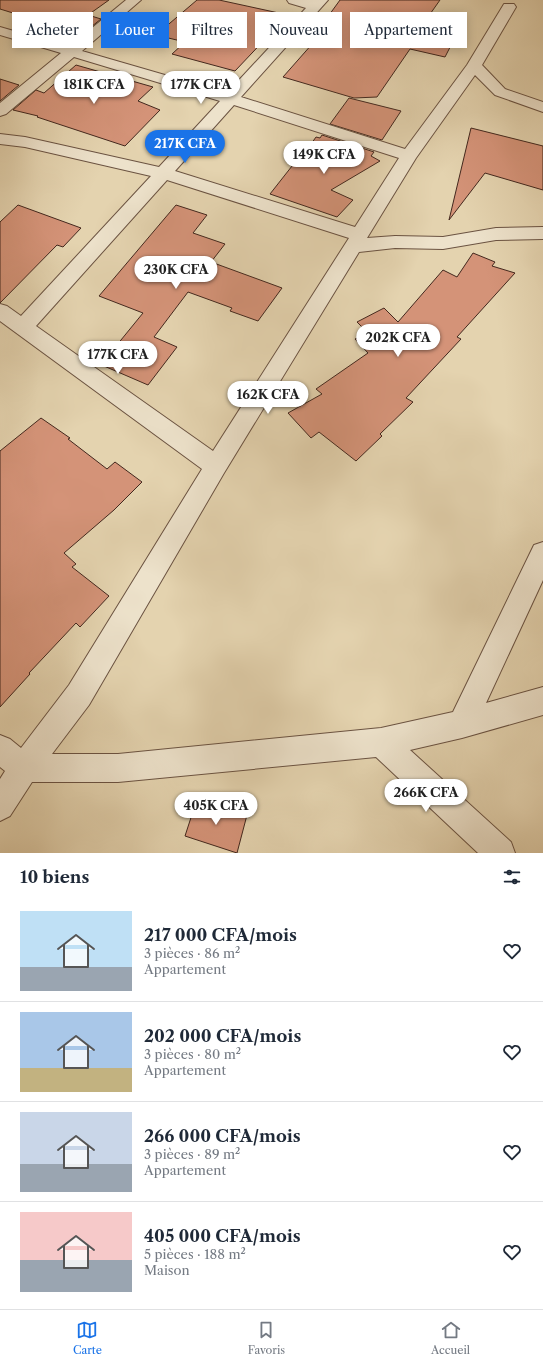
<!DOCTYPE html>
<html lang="fr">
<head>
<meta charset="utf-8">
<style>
  body { margin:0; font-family:"Libre Caslon Text",serif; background:#f6f6f7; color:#1f2937; height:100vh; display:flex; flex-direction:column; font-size:15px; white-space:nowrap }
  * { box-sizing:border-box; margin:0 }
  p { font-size:13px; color:#747a83 }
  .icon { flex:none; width:22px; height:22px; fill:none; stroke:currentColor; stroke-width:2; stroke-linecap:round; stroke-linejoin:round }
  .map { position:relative; height:853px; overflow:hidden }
  .sheet { display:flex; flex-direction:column; background:#fff; flex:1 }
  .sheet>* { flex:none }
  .banner { position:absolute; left:12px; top:12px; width:519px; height:36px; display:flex; gap:8px }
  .price { position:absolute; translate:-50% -34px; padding:0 9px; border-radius:14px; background:#fff; color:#222; font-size:13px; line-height:26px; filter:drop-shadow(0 1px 2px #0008) }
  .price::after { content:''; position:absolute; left:50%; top:24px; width:12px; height:9px; margin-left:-6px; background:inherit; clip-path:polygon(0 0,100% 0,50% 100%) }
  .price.selected { background:#1a73e8; color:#fff }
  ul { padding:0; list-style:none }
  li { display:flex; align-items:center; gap:12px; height:100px; padding:0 20px }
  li+li { border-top:1px solid #e0e1e3 }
  li span { display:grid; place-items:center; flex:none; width:112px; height:80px; border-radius:0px; color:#555 }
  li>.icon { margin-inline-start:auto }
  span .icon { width:48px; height:48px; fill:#fffc; stroke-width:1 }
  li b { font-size:17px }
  h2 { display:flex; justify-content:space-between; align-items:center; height:48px; padding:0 20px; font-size:17px }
  .chip { padding:0 14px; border-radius:0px; background:#fff; box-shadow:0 2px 10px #0003; font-size:14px; line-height:36px }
  .chip.selected { background:#1a73e8; color:#fff }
  .tab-bar { display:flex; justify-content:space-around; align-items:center; height:56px; border-top:1px solid #e0e1e3; background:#fff; font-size:11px; color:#747a83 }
  .tab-bar a { display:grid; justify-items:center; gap:2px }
  .tab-bar .selected { color:#1a73e8 }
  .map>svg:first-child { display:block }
</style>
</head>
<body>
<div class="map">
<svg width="543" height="853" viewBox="0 0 543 853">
  <rect width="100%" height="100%" fill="#e4d3af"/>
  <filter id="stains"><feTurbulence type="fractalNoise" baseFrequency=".005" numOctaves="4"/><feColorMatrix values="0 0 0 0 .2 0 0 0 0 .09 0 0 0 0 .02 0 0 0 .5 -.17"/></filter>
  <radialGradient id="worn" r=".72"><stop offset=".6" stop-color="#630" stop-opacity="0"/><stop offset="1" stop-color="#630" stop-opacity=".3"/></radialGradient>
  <g fill="#d49378" stroke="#43281e">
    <path d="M0,0H109L88,15L101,19L86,31L54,35L52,25L0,9Z"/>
    <path d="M197,0H219L288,15L235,71L172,54L185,42L156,35Z"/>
    <path d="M340,0H440L428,17L462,24L445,57L410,49L377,97L354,98L283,77L328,26L324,22Z"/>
    <path d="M76,65L153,87L138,101L160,110L125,146L37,117L38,116L13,110L36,90L44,93Z"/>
    <path d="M0,79L19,85L0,101Z"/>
    <path d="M349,98L401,111L382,140L330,124Z"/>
    <path d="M471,128L543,146V190L485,173L449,220Z"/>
    <path d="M322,135L374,152L371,156L380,161L331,190L353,200L337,217L270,194L307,147H309L316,137L320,138Z"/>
    <path d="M18,205L81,228L63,247L57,245L0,303V222Z"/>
    <path d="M176,205L207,215L193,233L225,244L211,262L282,288L258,321L230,311L232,308L188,292L154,337L177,347L148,385L104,366L117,356L112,351L143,313L99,296Z"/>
    <path d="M473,253L495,262L492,266L515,273L457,337L461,339L406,398L413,402L380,434L382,436L356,461L319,432L311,438L288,413L322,394L316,389L368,353L355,339L368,333L357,322L384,308L398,322L443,270L457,277Z"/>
    <path d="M41,418L70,438L68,439L107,469L115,462L142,482L114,510L64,553L76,564L72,567L109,596L80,627L76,623L29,673L30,674L0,707V451Z"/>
    <path d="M197,799L247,815L237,853L185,836Z"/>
  </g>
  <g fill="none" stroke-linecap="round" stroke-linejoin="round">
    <defs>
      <path id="minor" d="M126,0H141L82,51L227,93L306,8L289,3L287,0H328L241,97L405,149L467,65L504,4H514L516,7L482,65L505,89L543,102V112L495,95L475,75L416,158L367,238L395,236L443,237L496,228L543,227V239L496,240L443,249L395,248L359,252L224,473L89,705L52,754H118L381,728L453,712L534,545L543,542V580L486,703L543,687V715L462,738L410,750L511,842L515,853H478L376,757L118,782H32L10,816L0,821V779L5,771L0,767V735L10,739L21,748L69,685L202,469L0,321V304L7,306L21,316L151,176L25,147L0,144V134L25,137L159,167L220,101L74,57L6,114L0,116V103L61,53L0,35V27L69,47ZM234,105L399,158L355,227L175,171ZM167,180L349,238L213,451L36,326Z"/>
    </defs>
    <use href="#minor" stroke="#6b5342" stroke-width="2"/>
    <use href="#minor" fill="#ede2cb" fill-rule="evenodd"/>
  </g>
  <rect width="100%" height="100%" filter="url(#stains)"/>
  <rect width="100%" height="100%" fill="url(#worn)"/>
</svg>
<b class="price" style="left:94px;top:105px">181K CFA</b>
<b class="price" style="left:201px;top:105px">177K CFA</b>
<b class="price selected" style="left:185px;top:164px">217K CFA</b>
<b class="price" style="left:324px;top:175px">149K CFA</b>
<b class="price" style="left:176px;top:290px">230K CFA</b>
<b class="price" style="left:398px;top:358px">202K CFA</b>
<b class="price" style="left:118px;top:375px">177K CFA</b>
<b class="price" style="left:268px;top:415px">162K CFA</b>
<b class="price" style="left:426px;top:813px">266K CFA</b>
<b class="price" style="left:216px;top:826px">405K CFA</b>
<div class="banner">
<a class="chip">Acheter</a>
<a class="chip selected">Louer</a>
<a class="chip">Filtres</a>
<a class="chip">Nouveau</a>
<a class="chip">Appartement</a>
</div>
</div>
<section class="sheet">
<h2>10 biens<svg class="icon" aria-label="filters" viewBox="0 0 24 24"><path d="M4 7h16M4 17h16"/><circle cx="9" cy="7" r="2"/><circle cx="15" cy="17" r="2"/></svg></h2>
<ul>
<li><span style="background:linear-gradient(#bfe0f5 70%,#9aa5b1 0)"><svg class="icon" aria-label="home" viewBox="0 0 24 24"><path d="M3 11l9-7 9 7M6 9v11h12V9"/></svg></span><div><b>217 000 CFA/mois</b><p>3 pièces · 86 m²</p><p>Appartement</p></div><svg class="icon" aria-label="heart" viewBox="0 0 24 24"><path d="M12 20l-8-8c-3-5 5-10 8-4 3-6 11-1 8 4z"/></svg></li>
<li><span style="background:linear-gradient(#a9c7e8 70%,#c2b280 0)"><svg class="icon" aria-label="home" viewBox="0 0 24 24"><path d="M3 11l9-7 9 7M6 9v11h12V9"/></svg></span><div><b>202 000 CFA/mois</b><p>3 pièces · 80 m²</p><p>Appartement</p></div><svg class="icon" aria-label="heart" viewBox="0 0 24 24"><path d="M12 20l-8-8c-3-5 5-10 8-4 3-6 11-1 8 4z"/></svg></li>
<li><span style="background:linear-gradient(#c9d6e8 65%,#9aa5b1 0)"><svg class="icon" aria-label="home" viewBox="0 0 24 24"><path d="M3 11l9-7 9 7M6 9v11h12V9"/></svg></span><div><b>266 000 CFA/mois</b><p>3 pièces · 89 m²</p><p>Appartement</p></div><svg class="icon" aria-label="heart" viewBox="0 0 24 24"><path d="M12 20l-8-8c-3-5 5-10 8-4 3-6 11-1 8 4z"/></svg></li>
<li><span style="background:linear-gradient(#f6c9c9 60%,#9aa5b1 0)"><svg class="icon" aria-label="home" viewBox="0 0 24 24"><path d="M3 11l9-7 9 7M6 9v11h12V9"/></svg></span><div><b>405 000 CFA/mois</b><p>5 pièces · 188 m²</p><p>Maison</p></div><svg class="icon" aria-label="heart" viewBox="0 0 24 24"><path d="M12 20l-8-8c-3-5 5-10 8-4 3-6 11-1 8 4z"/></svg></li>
</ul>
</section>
<nav class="tab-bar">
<a class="selected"><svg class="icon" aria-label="map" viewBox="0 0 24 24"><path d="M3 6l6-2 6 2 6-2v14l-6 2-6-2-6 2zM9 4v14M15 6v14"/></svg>Carte</a>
<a><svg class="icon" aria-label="saved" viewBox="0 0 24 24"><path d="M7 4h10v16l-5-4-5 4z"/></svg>Favoris</a>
<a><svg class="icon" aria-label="home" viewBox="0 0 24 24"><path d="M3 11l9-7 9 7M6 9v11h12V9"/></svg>Accueil</a>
</nav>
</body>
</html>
